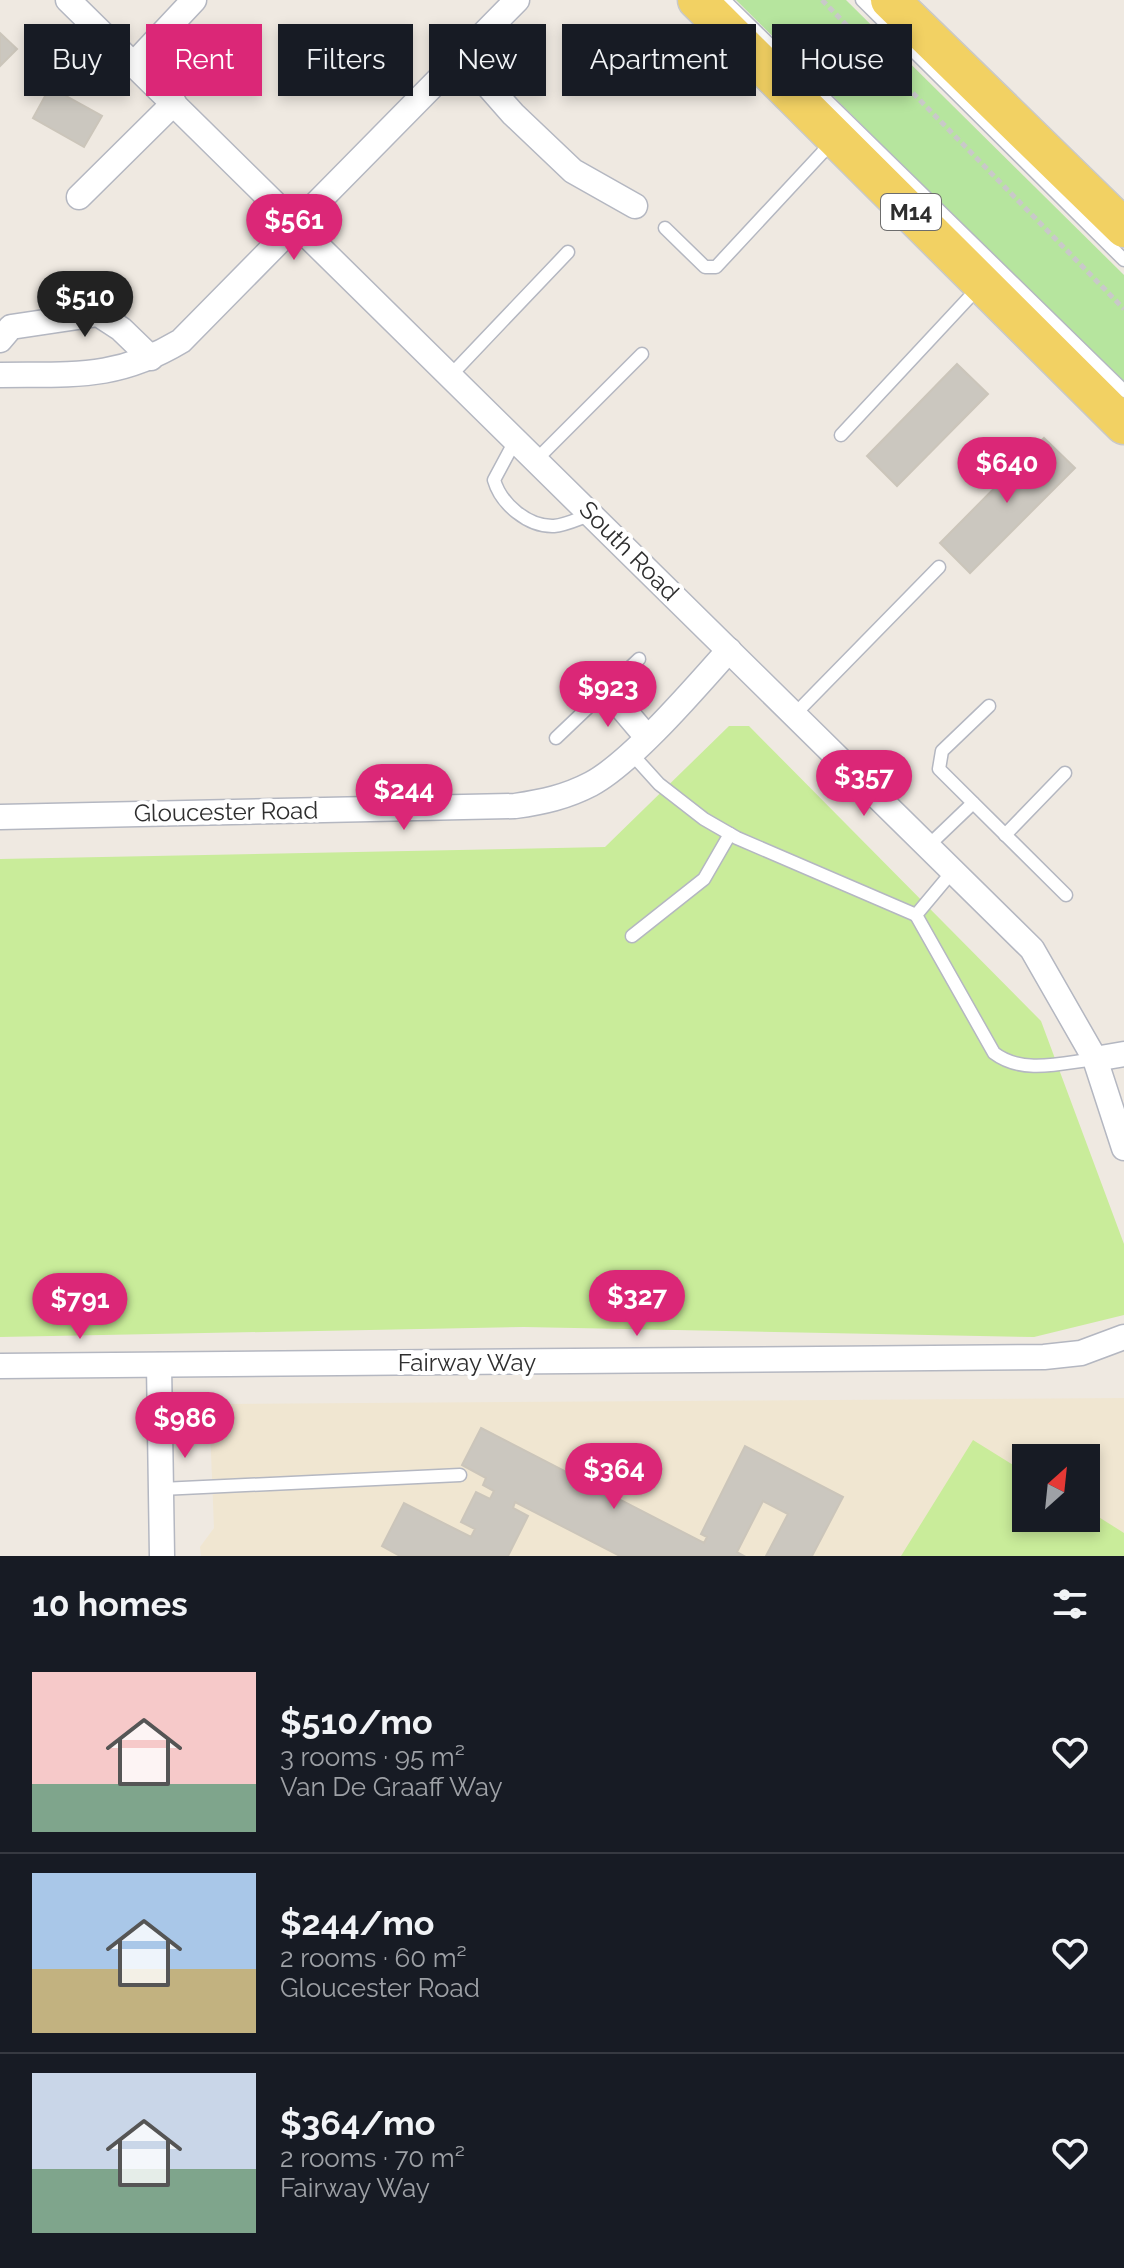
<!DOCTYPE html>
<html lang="en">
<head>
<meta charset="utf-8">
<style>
  body { margin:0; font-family:Raleway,sans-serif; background:#20242c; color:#f1f3f6; height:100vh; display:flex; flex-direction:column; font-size:30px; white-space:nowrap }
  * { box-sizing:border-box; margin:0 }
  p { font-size:26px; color:#9ea1a6 }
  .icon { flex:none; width:44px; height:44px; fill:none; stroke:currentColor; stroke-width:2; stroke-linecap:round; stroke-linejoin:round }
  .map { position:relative; height:1556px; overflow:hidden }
  .drawer { display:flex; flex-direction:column; background:#171b24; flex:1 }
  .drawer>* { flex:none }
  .hud { position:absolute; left:24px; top:24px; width:1076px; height:72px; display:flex; gap:16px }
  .needle { width:52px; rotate:27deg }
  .controls { position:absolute; left:1012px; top:1444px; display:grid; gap:16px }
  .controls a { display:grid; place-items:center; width:88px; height:88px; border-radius:0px; background:#171b24; box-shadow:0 4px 12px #0003; font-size:40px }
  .price { position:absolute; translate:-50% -68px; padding:0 18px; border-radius:28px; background:#db2777; color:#fff; font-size:26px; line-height:52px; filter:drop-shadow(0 2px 4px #0008) }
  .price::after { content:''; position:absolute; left:50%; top:48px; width:24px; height:18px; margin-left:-12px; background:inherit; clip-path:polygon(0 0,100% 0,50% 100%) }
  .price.active { background:#222; color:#fff }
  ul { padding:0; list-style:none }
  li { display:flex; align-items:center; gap:24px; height:200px; padding:0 32px }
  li+li { border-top:2px solid #363941 }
  li span { display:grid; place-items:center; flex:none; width:224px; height:160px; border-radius:0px; color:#555 }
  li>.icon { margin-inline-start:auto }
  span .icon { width:96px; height:96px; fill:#fffc; stroke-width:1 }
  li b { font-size:34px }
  h2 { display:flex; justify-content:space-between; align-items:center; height:96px; padding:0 32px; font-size:34px }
  .tag { padding:0 28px; border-radius:0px; background:#171b24; box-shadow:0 4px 12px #0003; font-size:28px; line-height:72px }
  .tag.active { background:#db2777; color:#fff }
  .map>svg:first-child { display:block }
</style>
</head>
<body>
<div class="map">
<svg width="1124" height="1556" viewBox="0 0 1124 1556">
  <rect width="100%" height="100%" fill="#efe9e1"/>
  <path fill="#f0e6d1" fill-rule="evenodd" d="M1124,1398V1556H201L200,1547L214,1528L210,1428L222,1404ZM1026,1458H1086V1518H1026Z"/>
  <path fill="#b6e59e" d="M736,0H846L1124,275V385Z"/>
  <g fill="#c9ec9a">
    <path d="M729,726H749L1041,1021L1124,1244V1315L1034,1337L524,1327L0,1337V859L605,847Z"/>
    <path d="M973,1440L1026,1473V1518H1086V1509L1124,1533V1556H901Z"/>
  </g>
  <g fill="#cbc7bf" stroke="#cbc5ba" stroke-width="2">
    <path d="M0,33L17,49L0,66Z"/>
    <path d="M50,87L102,116L84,147L33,118Z"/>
    <path d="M957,364L988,394L897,486L867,456Z"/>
    <path d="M1044,438L1075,468L970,573L940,543Z"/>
    <path d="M481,1428L704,1543L707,1537L701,1534L745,1446L843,1497L812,1556H766L788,1514L763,1501L737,1552L744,1556H620L515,1502L513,1508L528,1516L508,1556H400L382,1546L404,1503L471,1537L475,1529L461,1522L476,1492L490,1499L494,1491L483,1485L486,1478L462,1465Z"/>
  </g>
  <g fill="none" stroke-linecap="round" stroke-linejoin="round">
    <defs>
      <g id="lane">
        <path d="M724,0L1124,391"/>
        <path d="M862,0L1124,260"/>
        <path d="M665,228L705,267H716L834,140"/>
        <path d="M451,375L568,252"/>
        <path d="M841,435L978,288"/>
        <path d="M516,439L494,480C501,504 528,527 554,526C566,525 580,518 592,514"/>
        <path d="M537,459L642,354"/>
        <path d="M989,706L942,751L939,769L1066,895"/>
        <path d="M794,715L939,567"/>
        <path d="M556,738L639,659"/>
        <path d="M630,752L659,784L704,819L737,838L916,915"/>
        <path d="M1005,835L1065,773"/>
        <path d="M927,847L973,803"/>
        <path d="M952,872L916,915L994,1053C1023,1075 1062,1063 1095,1059"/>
        <path d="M632,936L704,879L730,834"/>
        <path d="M161,1489L460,1475"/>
      </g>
      <g id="street">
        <path d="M68,0L1032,949L1095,1059L1124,1148"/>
        <path d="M462,56L513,114L573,171L635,206"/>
        <path d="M134,64L194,0"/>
        <path d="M79,197L174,103"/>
        <path d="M0,340L11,327L98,314L121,329L151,358"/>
        <path d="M0,375C72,374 116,380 181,341L517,0"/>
        <path d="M607,690L646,736"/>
        <path d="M0,817L515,806C543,802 566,797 591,784C632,762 696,687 729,650"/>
        <path d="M1095,1059L1124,1054"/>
        <path d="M159,1365L162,1556"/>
        <path d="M0,1366L1044,1357L1081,1353L1124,1337"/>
      </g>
      <g id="primary">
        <path d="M697,0L1124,425"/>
        <path d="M890,0L1124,228"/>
      </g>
    </defs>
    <use href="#lane" stroke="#b4b7c1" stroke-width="15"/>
    <use href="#street" stroke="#b4b7c1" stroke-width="27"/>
    <use href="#primary" stroke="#c9c9c9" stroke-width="41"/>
    <path stroke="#c9c9c9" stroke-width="5" stroke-dasharray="6 4" stroke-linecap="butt" d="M822,0L1124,309"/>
    <use href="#lane" stroke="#fff" stroke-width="12"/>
    <use href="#street" stroke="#fff" stroke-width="24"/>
    <use href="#primary" stroke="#f2d163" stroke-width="38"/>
  </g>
  <g text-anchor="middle" stroke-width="8" stroke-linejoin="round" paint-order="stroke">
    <rect fill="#fff" stroke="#6d6d6d" stroke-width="2" x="881" y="194" width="60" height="36" rx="6"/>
    <g font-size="22" font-weight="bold" fill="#2e2e2e">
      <text x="911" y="220">M14</text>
    </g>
    <g font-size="24" fill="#2e2e2e" stroke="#fff">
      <text transform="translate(629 551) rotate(45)" y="8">South Road</text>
      <text transform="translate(226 812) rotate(-1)" y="8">Gloucester Road</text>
      <text x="467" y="1371">Fairway Way</text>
    </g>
  </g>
</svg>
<div class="controls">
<a><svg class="needle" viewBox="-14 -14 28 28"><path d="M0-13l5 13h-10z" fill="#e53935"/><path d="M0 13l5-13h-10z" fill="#9ea1a6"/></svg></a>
</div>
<b class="price" style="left:294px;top:262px">$561</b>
<b class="price active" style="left:85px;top:339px">$510</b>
<b class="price" style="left:1007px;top:505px">$640</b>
<b class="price" style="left:608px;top:729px">$923</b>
<b class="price" style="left:864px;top:818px">$357</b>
<b class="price" style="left:404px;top:832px">$244</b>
<b class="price" style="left:637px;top:1338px">$327</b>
<b class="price" style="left:80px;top:1341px">$791</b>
<b class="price" style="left:185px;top:1460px">$986</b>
<b class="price" style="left:614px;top:1511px">$364</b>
<div class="hud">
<a class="tag">Buy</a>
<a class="tag active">Rent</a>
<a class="tag">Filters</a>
<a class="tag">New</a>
<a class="tag">Apartment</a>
<a class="tag">House</a>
</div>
</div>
<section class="drawer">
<h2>10 homes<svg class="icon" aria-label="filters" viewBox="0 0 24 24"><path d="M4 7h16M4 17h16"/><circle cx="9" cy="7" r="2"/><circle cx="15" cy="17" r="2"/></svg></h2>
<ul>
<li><span style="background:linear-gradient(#f6c9c9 70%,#7fa58c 0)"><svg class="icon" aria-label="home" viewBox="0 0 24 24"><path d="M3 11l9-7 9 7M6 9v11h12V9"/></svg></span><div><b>$510/mo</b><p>3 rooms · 95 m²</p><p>Van De Graaff Way</p></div><svg class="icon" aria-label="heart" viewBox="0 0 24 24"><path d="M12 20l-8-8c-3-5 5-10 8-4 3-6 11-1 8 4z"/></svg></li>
<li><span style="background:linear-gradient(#a9c7e8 60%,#c2b280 0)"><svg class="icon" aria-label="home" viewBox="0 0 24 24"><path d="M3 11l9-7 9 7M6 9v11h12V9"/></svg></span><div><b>$244/mo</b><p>2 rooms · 60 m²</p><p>Gloucester Road</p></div><svg class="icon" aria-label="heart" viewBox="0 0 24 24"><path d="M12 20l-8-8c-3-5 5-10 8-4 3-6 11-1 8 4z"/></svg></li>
<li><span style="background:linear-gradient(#c9d6e8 60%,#7fa58c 0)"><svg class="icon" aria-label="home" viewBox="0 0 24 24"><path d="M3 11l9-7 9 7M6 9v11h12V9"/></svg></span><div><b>$364/mo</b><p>2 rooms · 70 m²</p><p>Fairway Way</p></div><svg class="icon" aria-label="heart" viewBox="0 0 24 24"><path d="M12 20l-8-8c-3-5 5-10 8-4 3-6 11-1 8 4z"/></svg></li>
</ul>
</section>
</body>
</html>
